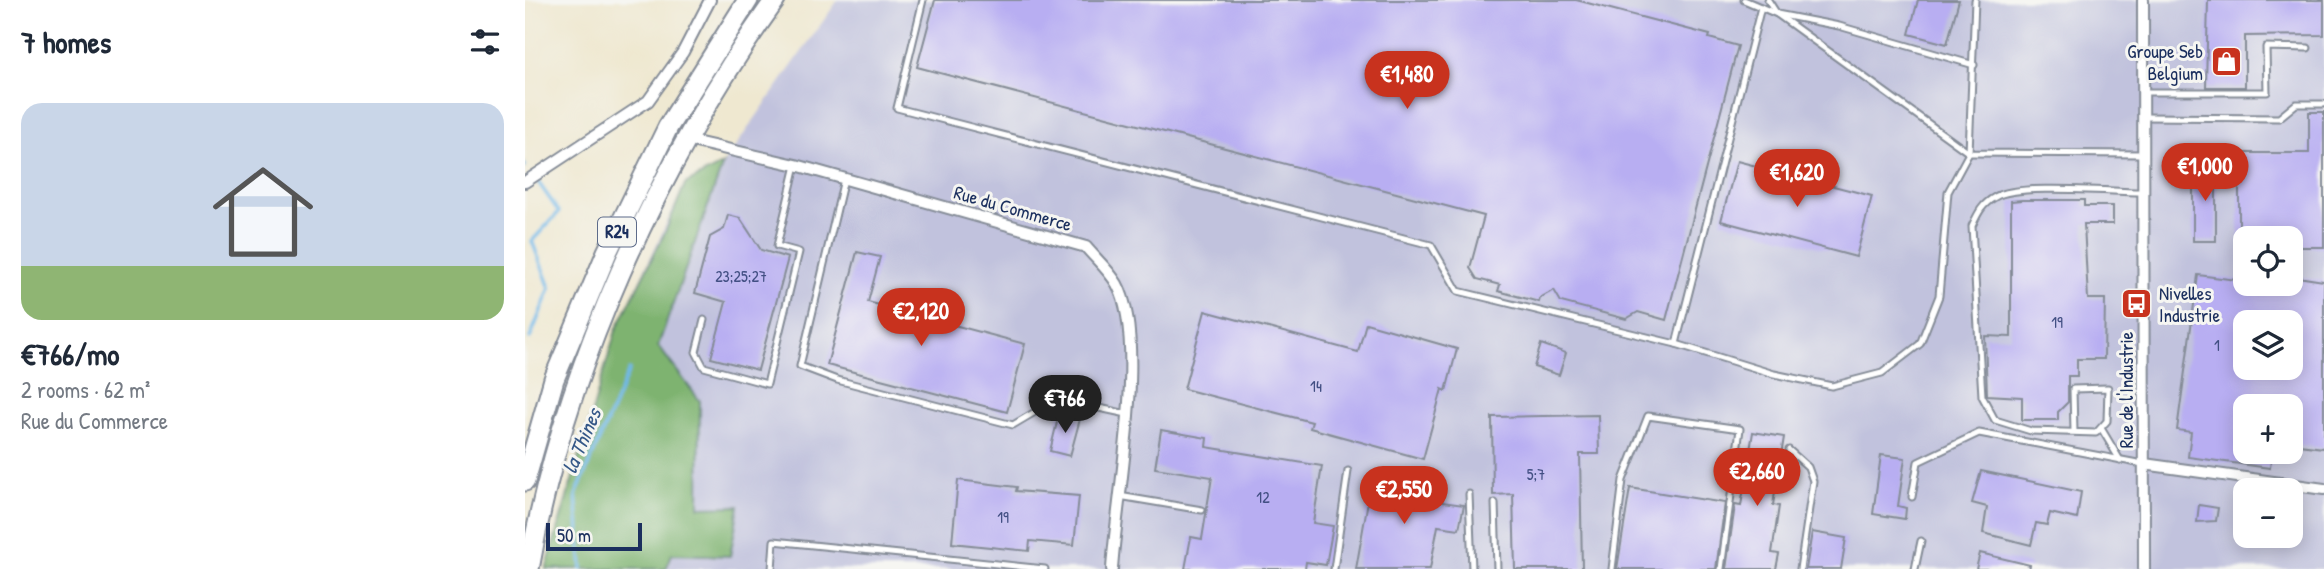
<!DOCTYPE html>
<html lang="en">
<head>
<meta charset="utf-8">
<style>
  body { margin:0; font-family:"Patrick Hand",sans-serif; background:#f2f2f3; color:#1f2937; height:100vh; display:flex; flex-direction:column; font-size:26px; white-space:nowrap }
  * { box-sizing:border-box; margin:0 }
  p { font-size:23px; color:#747a83 }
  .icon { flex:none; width:38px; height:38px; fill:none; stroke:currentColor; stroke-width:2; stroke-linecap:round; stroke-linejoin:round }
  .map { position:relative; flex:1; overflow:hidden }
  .panel { display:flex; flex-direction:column; background:#fff; width:525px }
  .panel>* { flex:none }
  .fabs { position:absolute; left:1708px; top:226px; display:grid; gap:14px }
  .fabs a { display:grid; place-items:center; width:70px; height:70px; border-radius:14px; background:#fff; box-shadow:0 4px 18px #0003; font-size:35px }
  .scale { position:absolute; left:21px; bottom:18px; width:96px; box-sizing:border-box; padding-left:7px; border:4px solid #1b2f5e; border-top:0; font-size:19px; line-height:24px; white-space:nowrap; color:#1b2f5e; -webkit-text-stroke:5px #f6f6f2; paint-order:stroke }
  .price { position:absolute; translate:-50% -60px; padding:0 16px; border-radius:24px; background:#c8321e; color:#fff; font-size:23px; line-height:46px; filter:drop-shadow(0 2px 4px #0008) }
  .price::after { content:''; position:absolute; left:50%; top:42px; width:21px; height:16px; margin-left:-10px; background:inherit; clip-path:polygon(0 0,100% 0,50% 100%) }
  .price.selected { background:#222; color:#fff }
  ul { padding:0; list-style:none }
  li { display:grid; align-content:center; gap:14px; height:371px; padding:0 21px }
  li+li { border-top:2px solid #e0e1e3 }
  li span { display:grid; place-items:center; height:217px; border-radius:21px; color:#555 }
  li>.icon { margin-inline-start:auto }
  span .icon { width:126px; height:126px; fill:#fffc; stroke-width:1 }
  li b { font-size:30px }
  h2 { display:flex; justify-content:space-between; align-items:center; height:84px; padding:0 21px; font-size:30px }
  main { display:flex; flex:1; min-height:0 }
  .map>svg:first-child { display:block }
</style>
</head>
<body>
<main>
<section class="panel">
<h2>7 homes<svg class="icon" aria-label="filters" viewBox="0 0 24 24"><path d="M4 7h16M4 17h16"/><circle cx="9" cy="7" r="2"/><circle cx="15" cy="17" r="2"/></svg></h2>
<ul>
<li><span style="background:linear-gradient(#c9d6e8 75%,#8fb573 0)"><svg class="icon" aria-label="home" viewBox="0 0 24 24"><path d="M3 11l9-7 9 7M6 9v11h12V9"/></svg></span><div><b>€766/mo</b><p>2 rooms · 62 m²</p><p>Rue du Commerce</p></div></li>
</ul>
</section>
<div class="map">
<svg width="1799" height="569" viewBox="0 0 1799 569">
  <rect width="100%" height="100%" fill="#f6f6f2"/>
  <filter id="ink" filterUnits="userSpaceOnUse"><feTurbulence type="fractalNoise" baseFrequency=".0143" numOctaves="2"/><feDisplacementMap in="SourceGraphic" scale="14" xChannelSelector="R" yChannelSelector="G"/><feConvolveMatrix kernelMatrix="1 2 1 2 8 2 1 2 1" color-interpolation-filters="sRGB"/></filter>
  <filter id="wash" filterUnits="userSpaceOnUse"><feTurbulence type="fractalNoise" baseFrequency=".00686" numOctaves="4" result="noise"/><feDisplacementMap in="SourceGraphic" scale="28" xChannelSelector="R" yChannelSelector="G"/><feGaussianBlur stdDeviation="1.57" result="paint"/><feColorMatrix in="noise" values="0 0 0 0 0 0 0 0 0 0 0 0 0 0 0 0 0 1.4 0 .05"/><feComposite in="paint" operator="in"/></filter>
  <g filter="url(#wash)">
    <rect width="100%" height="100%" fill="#efe8d0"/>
    <path fill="#c1c2dd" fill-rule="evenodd" d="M313,0H1799V569H21L91,330L160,184L198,164ZM1720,238H1766V284H1720ZM1720,322H1766V368H1720ZM1720,406H1766V452H1720ZM1720,490H1766V536H1720Z"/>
    <path fill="#7eb36f" stroke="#4c7166" stroke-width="2" d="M198,164L133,346L175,401L174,507L214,506L205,556L147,554L141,569H21L91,330L141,230L160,184Z"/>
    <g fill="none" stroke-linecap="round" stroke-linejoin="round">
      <g stroke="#71b9e9" stroke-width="3.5">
        <path d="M0,165V166"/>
        <path d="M5,338L25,288L7,241L34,212L13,182"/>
        <path d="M57,569L51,495L104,370"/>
      </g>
    </g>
    <g id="blocks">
      <g fill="#b8aef2" fill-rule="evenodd">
        <path d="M410,0H1051L1185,35L1184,38L1213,46L1141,320L1113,312L1101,319L1036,302L1029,290L1015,298L1014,302L973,291L975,285L952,279L945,268L959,216L392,67Z"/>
        <path d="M1393,0H1434L1422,44L1384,34Z"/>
        <path d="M1683,0H1799V35L1720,36V87H1681Z"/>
        <path d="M1784,112H1799V247H1766V238H1714V153H1784Z"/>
        <path d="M1212,161L1347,196L1331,257L1196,221Z"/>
        <rect x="1668" y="165" width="23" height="76"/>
        <path d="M1497,200H1559V206H1588V224H1559L1563,299H1580L1579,359H1552V376H1543V402L1533,412V420H1497V397L1462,395L1460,336L1486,337V201Z"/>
        <path d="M203,215L215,218L236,250L263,258L233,370L186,358L201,302L170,293L185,237L199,229Z"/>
        <path d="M332,252L355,257L343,302L500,344L482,412L302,365Z"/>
        <path d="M1673,275L1750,285L1766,284V276L1799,281V448L1766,444V406H1720V452H1747L1745,468L1663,457L1666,432L1652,430ZM1720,322H1766V368H1720Z"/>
        <path d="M680,311L833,352L841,323L932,349L921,391L917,389L898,459L785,428L787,422L659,389Z"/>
        <path d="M1016,344L1041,353L1034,375L1009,367Z"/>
        <path d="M534,414L555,419L545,456L525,451Z"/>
        <path d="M1073,415L1074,454H1055L1057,569H990L988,494L968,495L967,417Z"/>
        <path d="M636,430L682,438L681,447L797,466L788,523L808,526L801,565L781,562L780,569H660L666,537L677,539L687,477L630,468Z"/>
        <path d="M1228,432L1259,437L1248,505L1254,506L1247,553L1254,554L1251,569H1201L1210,505L1216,506Z"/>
        <path d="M1356,455L1380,458L1373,506L1381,508L1380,519L1348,514Z"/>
        <path d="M1456,471L1556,492L1552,519L1525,513L1522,525L1511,523L1506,545L1458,533L1462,507L1447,503Z"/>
        <path d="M847,478L919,491L917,502L939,505L934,529L913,526L905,569H831Z"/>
        <path d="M433,480L492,487L491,491L554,496L549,545L505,541L504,551L427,543Z"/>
        <path d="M1105,488L1200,503L1191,569H1092Z"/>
        <path d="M1674,505L1693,508L1691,521L1672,522Z"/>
        <path d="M1287,532L1321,538L1316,569H1281Z"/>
        <path d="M1455,553L1505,565L1504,569H1451Z"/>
      </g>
    </g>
  </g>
  <g filter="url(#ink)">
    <use href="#blocks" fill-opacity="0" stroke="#858c97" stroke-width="2"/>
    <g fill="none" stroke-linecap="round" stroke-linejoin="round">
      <defs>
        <g id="service">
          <path d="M398,0L372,108L906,245L933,291L1151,344L1249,374L1307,386L1357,373L1395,344L1414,296L1423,192L1444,153L1450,0"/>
          <path d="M1219,0L1252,14L1444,153L1618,154"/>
          <path d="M1243,0L1252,14L1314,26L1449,65"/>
          <path d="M1618,92H1742L1741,47L1783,48"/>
          <path d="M1618,117L1754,118L1771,104H1799"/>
          <path d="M319,179L275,366L312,380L488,425L532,399L602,414"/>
          <path d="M179,320L171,352L179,367L242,384L274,252L252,246L271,165"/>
          <path d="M1151,344L1236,7"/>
          <path d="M1576,428L1595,460"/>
          <path d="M1549,432L1548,389L1583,388L1582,421L1571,433L1506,431L1470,420L1457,396L1447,226C1453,213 1457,204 1470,197C1493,183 1588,192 1618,192"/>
          <path d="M1264,450L1283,467L1288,481L1275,569"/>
          <path d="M944,494L947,569"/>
          <path d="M594,496L677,510"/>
          <path d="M1387,497L1393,462L1454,433L1618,464"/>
          <path d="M970,503L972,569"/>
          <path d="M247,569L249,541L520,569"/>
          <path d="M809,569L823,471"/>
          <path d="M1087,569L1098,480L1123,416L1215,429L1196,569"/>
          <path d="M1390,569L1396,541"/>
        </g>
        <g id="minor">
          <path d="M1618,0L1619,569"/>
          <path d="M162,140L271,165L561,247C570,258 584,270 592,284C623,340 591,501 587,569"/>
          <path d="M0,182L123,101L158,52L185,0"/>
          <path d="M1619,464L1799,489"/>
        </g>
        <g id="trunk">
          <path d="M0,481L29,379L82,252L143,127L223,0"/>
          <path d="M4,569C39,368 132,166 250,0"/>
        </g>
      </defs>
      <use href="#service" stroke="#858c97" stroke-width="9"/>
      <use href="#minor" stroke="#858c97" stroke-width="14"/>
      <use href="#trunk" stroke="#858c97" stroke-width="23"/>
      <use href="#service" stroke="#fff" stroke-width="5"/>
      <use href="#minor" stroke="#fff" stroke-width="10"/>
      <use href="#trunk" stroke="#fff" stroke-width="19"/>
    </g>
  </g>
  <defs>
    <symbol id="shop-square" viewBox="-11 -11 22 22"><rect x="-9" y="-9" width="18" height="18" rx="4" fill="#c8321e" stroke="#f6f6f2"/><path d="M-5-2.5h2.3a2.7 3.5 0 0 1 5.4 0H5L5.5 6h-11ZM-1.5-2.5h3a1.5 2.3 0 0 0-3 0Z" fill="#fff"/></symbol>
    <symbol id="bus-square" viewBox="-11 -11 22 22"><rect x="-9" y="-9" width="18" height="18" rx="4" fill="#c8321e" stroke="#f6f6f2"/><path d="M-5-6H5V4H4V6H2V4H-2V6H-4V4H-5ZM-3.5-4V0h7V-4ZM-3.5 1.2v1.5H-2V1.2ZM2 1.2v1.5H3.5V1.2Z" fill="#fff"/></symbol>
  </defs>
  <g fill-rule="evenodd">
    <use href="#shop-square" x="1684" y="44" width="35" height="35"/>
    <use href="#bus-square" x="1594" y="286" width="35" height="35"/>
  </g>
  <g text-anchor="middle" stroke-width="6" stroke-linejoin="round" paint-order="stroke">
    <g font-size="16" fill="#424f83">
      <text x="216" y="282">23;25;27</text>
      <text x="1532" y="328">19</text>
      <text x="1692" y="351">1</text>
      <text x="791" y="392">14</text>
      <text x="1011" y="480">5;7</text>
      <text x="738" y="503">12</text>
      <text x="478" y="523">19</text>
    </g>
    <rect fill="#f6f6f2" stroke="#5d6b8a" stroke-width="2" x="73" y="217.5" width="38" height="29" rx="5"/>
    <g font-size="18" font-weight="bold" fill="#1b2f5e">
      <text x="92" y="238">R24</text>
    </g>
    <g font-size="19" fill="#1b2f5e" stroke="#f6f6f2" text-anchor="end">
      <text x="1678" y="58">Groupe Seb<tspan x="1678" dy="22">Belgium</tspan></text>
      <text x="1634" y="300" text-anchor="start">Nivelles<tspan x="1634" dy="22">Industrie</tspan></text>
    </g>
    <g font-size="19" fill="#1b2f5e" stroke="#f6f6f2">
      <text transform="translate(488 208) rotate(16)" y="7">Rue du Commerce</text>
      <text transform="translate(1601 390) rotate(-90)" y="7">Rue de l'Industrie</text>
    </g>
    <g font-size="21" font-style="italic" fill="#355888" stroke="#f6f6f2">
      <text transform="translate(57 441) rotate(-67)" y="7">la Thines</text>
    </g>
  </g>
</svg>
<div class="fabs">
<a><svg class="icon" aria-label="locate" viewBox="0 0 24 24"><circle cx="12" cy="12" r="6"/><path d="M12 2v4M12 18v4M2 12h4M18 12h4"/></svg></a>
<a><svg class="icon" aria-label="layers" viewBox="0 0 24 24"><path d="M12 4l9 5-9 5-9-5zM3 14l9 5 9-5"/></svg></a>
<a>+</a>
<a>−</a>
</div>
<div class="scale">50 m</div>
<b class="price" style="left:882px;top:111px">€1,480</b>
<b class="price" style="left:1680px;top:203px">€1,000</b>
<b class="price" style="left:1272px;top:209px">€1,620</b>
<b class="price" style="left:396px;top:348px">€2,120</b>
<b class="price selected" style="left:540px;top:435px">€766</b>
<b class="price" style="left:1232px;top:508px">€2,660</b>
<b class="price" style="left:879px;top:526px">€2,550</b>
</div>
</main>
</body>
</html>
